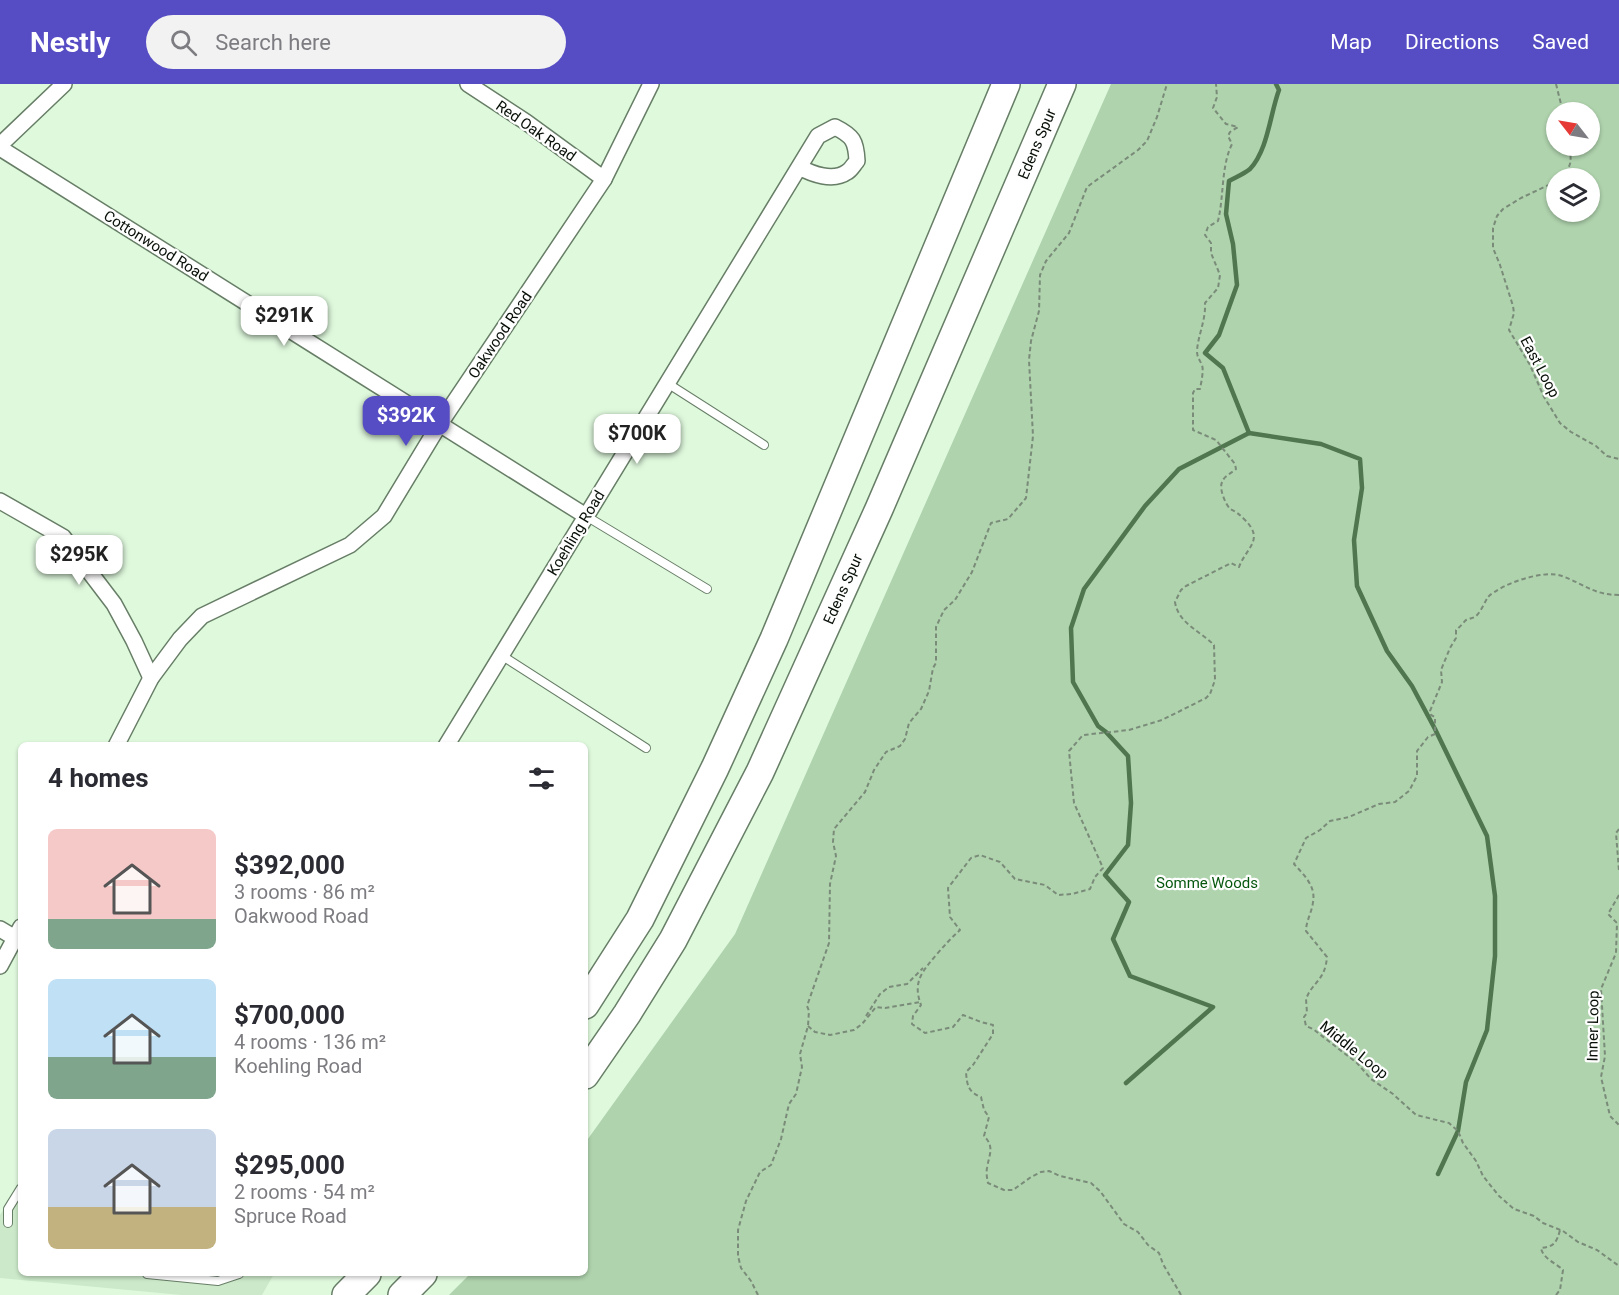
<!DOCTYPE html>
<html lang="en">
<head>
<meta charset="utf-8">
<style>
  body { margin:0; font-family:Roboto,sans-serif; background:#f2f2f3; color:#2b2b33; height:100vh; display:flex; flex-direction:column; font-size:22px; white-space:nowrap }
  * { box-sizing:border-box; margin:0 }
  p { font-size:20px; color:#7c7c81 }
  .icon { flex:none; width:33px; height:33px; fill:none; stroke:currentColor; stroke-width:2; stroke-linecap:round; stroke-linejoin:round }
  .map { position:relative; flex:1; overflow:hidden }
  .sheet { position:absolute; left:18px; top:658px; width:570px; height:534px; display:flex; flex-direction:column; background:#fff; border-radius:9px; box-shadow:0 2px 4px #0004 }
  .sheet>* { flex:none }
  .needle { width:39px; rotate:301deg }
  .fabs { position:absolute; left:1546px; top:18px; display:grid; gap:12px }
  .fabs a { display:grid; place-items:center; width:54px; height:54px; border-radius:50%; background:#fff; box-shadow:0 2px 4px #0004; font-size:30px }
  .price { position:absolute; translate:-50% -51px; padding:0 14px; border-radius:12px; background:#fff; color:#222; font-size:20px; line-height:39px; filter:drop-shadow(0 2px 3px #0008) }
  .price::after { content:''; position:absolute; left:50%; top:36px; width:18px; height:14px; margin-left:-9px; background:inherit; clip-path:polygon(0 0,100% 0,50% 100%) }
  .price.current { background:#564dc4; color:#fff }
  ul { padding:0; list-style:none }
  li { display:flex; align-items:center; gap:18px; height:150px; padding:0 30px }
  li span { display:grid; place-items:center; flex:none; width:168px; height:120px; border-radius:9px; color:#555 }
  li>.icon { margin-inline-start:auto }
  span .icon { width:72px; height:72px; fill:#fffc; stroke-width:1 }
  li b { font-size:26px }
  h2 { display:flex; justify-content:space-between; align-items:center; height:72px; padding:0 30px; font-size:26px }
  header { display:flex; align-items:center; gap:36px; box-sizing:border-box; height:84px; padding:0 30px; background:#564dc4; color:#fff }
  header strong { font-size:28px }
  nav { display:flex; gap:33px; margin-inline-start:auto; font-size:21px }
  .search { width:420px; height:54px; background:#f2f2f3; display:flex; align-items:center; gap:15px; box-sizing:border-box; padding:0 21px; border-radius:33px; color:#7c7c81; font-size:22px }
  .map>svg:first-child { display:block }
</style>
</head>
<body>
<header>
<strong>Nestly</strong>
<div class="search"><svg class="icon" aria-label="search" viewBox="0 0 24 24"><circle cx="10" cy="10" r="6"/><path d="M15 15l6 6"/></svg>Search here</div>
<nav><a>Map</a><a>Directions</a><a>Saved</a></nav>
</header>
<div class="map">
<svg width="1619" height="1211" viewBox="0 0 1619 1211">
  <rect width="100%" height="100%" fill="#dff9dd"/>
  <path fill="#cceaca" d="M21,1097V1190H274L262,1211H181L0,1194V1131Z"/>
  <path fill="#afd3ad" fill-rule="evenodd" d="M1111,0H1619V1211H449L470,1190H585V1059L735,850ZM1590,28V62H1557V28ZM1590,94V128H1557V94Z"/>
  <g fill="none" stroke-linecap="round" stroke-linejoin="round">
    <g stroke="#4f764e" stroke-width="4.5">
      <path d="M1249,349L1223,284L1205,269L1219,251L1237,201L1233,160L1226,130L1229,97C1236,93 1244,90 1250,85C1268,66 1270,30 1279,6L1276,0"/>
      <path d="M1126,999L1213,923L1130,892L1113,855L1129,818L1105,791L1128,761L1131,719L1128,672L1106,648L1098,642L1073,598L1071,544L1084,505L1145,422L1179,385L1249,349L1321,360L1360,375L1362,404L1354,456L1357,502L1387,567L1412,602L1435,645L1487,752L1495,812V872L1487,946L1466,998L1458,1047L1438,1090"/>
    </g>
    <defs>
      <g id="lane">
        <path d="M667,299L764,361"/>
        <path d="M586,432L707,505"/>
        <path d="M501,571L646,664"/>
        <path d="M8,1139V1125L21,1104"/>
        <path d="M147,1190L218,1197L239,1190"/>
      </g>
      <g id="street">
        <path d="M468,0L526,38L604,95"/>
        <path d="M0,61L64,0"/>
        <path d="M0,64L586,432"/>
        <path d="M0,417L63,453L114,520L134,557L151,594"/>
        <path d="M116,662L151,594L180,555L202,532L350,461L384,432L439,341L604,95L651,0"/>
        <path d="M446,662L818,52L835,43C853,52 856,57 857,77C854,80 851,86 847,88C833,98 812,90 799,83"/>
        <path d="M0,845L15,854"/>
        <path d="M0,882L21,843"/>
      </g>
      <g id="highway">
        <path d="M585,921L640,835L715,684L774,555L1006,0"/>
        <path d="M585,991L627,930L673,856L760,688L879,425L1062,0"/>
        <path d="M346,1211L367,1190"/>
        <path d="M402,1211L423,1190"/>
      </g>
    </defs>
    <use href="#lane" stroke="#677e66" stroke-width="10"/>
    <use href="#street" stroke="#677e66" stroke-width="18"/>
    <use href="#highway" stroke="#677e66" stroke-width="30"/>
    <g stroke="#7a8c79" stroke-width="2" stroke-dasharray="4.5 3" stroke-linecap="butt">
      <path d="M1556,0L1563,28"/>
      <path d="M1559,94C1572,82 1572,79 1569,62"/>
      <path d="M1557,97L1521,114L1503,125L1497,132L1493,144V164L1500,181L1513,222L1514,229L1509,246L1530,281L1544,313L1560,339L1571,348L1596,362L1607,372L1619,375"/>
      <path d="M1619,511C1594,511 1584,500 1562,492C1544,485 1501,500 1488,513C1484,519 1481,528 1475,533C1472,534 1469,535 1466,536C1463,539 1460,543 1456,546V554L1450,564L1441,586L1442,598L1430,627L1431,631L1435,633V650L1428,653L1417,667V692L1409,707L1395,718L1379,720L1349,733L1330,737L1320,746L1306,754L1294,780C1304,791 1316,802 1313,818C1312,828 1306,837 1306,847L1327,873C1325,897 1313,897 1306,915L1307,929L1304,933L1306,942L1313,945L1357,979L1371,995L1393,1010L1416,1031L1449,1039L1458,1047L1463,1059L1476,1077L1483,1092L1499,1112L1514,1125L1534,1132L1543,1139L1563,1147L1578,1158L1597,1166L1619,1182"/>
      <path d="M1619,745L1616,749L1619,787"/>
      <path d="M1619,811L1608,830L1617,839L1616,869L1601,905L1605,972L1601,993L1610,1032L1619,1041"/>
      <path d="M866,932L880,910L889,903L907,900L923,884"/>
      <path d="M808,942L815,948L830,951L854,946L862,940L876,923L885,924L920,918"/>
      <path d="M758,1211L751,1197L741,1184L738,1172V1146L746,1117L760,1088L771,1081L781,1055L789,1020L796,1010L802,983L800,970L808,942L809,927L807,922L829,859L830,800L836,772L833,758L834,745L865,708L874,686L886,668L900,662L905,655L909,639L921,625L929,607L933,584L936,579V543L944,526L955,516L972,488L991,439L1008,435L1026,414L1033,352L1029,276L1031,257L1039,227L1040,191L1046,177L1069,149L1087,103L1138,66L1147,57L1157,33L1167,0"/>
      <path d="M1181,1211L1163,1180L1159,1169L1148,1161L1138,1148L1124,1140L1100,1107L1091,1099L1060,1092L1049,1087L1041,1088L1031,1093L1013,1106H1004L988,1099C987,1094 986,1089 987,1084C989,1071 995,1063 984,1052L989,1033L984,1026L981,1013C968,1008 967,1001 966,988L973,981L993,950V941L981,938L963,931L953,943L925,949L912,940L913,932L921,921C912,897 923,887 937,870C945,861 952,853 960,846L950,833L948,804L971,774L980,771L1000,778L1015,795L1045,801L1058,811L1072,810L1090,805L1095,793L1103,784L1074,719L1069,667L1083,651L1129,646L1162,636L1206,614L1210,610L1215,596L1214,561C1200,547 1178,539 1175,518L1181,506L1186,502L1231,479L1239,483C1246,464 1265,456 1245,436C1240,431 1237,428 1230,425C1225,419 1219,405 1222,398C1224,392 1232,389 1236,385L1235,380L1216,356L1193,346V309L1195,305H1200C1201,299 1204,287 1202,281C1200,276 1197,274 1197,267C1198,251 1206,236 1205,219L1218,204L1220,191L1211,169V159L1205,151L1208,143L1218,137C1224,113 1221,82 1232,60L1228,52L1230,48L1238,43L1226,40L1213,24L1217,13L1216,0"/>
      <path d="M1556,1211L1560,1206L1563,1186C1556,1179 1543,1175 1541,1164C1554,1163 1557,1158 1560,1146"/>
    </g>
    <use href="#lane" stroke="#fff" stroke-width="8"/>
    <use href="#street" stroke="#fff" stroke-width="15"/>
    <use href="#highway" stroke="#fff" stroke-width="27"/>
  </g>
  <g text-anchor="middle" stroke-width="4.5" stroke-linejoin="round" paint-order="stroke">
    <g font-size="15" fill="#070f07" stroke="#fefefe">
      <text transform="translate(536 47) rotate(35)" y="5">Red Oak Road</text>
      <text transform="translate(1037 60) rotate(-67)" y="5">Edens Spur</text>
      <text transform="translate(156 162) rotate(32)" y="5">Cottonwood Road</text>
      <text transform="translate(500 251) rotate(-56)" y="5">Oakwood Road</text>
      <text transform="translate(1540 283) rotate(62)" y="5">East Loop</text>
      <text transform="translate(576 449) rotate(-59)" y="5">Koehling Road</text>
      <text transform="translate(843 505) rotate(-66)" y="5">Edens Spur</text>
      <text transform="translate(1593 942) rotate(-89)" y="5">Inner Loop</text>
      <text transform="translate(1354 966) rotate(39)" y="5">Middle Loop</text>
    </g>
    <g font-size="15" fill="#07580f" stroke="#fefefe">
      <text x="1207" y="804">Somme Woods</text>
    </g>
  </g>
</svg>
<div class="fabs">
<a><svg class="needle" viewBox="-14 -14 28 28"><path d="M0-13l5 13h-10z" fill="#e53935"/><path d="M0 13l5-13h-10z" fill="#7c7c81"/></svg></a>
<a><svg class="icon" aria-label="layers" viewBox="0 0 24 24"><path d="M12 4l9 5-9 5-9-5zM3 14l9 5 9-5"/></svg></a>
</div>
<b class="price" style="left:284px;top:263px">$291K</b>
<b class="price current" style="left:406px;top:363px">$392K</b>
<b class="price" style="left:637px;top:381px">$700K</b>
<b class="price" style="left:79px;top:502px">$295K</b>
<section class="sheet">
<h2>4 homes<svg class="icon" aria-label="filters" viewBox="0 0 24 24"><path d="M4 7h16M4 17h16"/><circle cx="9" cy="7" r="2"/><circle cx="15" cy="17" r="2"/></svg></h2>
<ul>
<li><span style="background:linear-gradient(#f6c9c9 75%,#7fa58c 0)"><svg class="icon" aria-label="home" viewBox="0 0 24 24"><path d="M3 11l9-7 9 7M6 9v11h12V9"/></svg></span><div><b>$392,000</b><p>3 rooms · 86 m²</p><p>Oakwood Road</p></div></li>
<li><span style="background:linear-gradient(#bfe0f5 65%,#7fa58c 0)"><svg class="icon" aria-label="home" viewBox="0 0 24 24"><path d="M3 11l9-7 9 7M6 9v11h12V9"/></svg></span><div><b>$700,000</b><p>4 rooms · 136 m²</p><p>Koehling Road</p></div></li>
<li><span style="background:linear-gradient(#c9d6e8 65%,#c2b280 0)"><svg class="icon" aria-label="home" viewBox="0 0 24 24"><path d="M3 11l9-7 9 7M6 9v11h12V9"/></svg></span><div><b>$295,000</b><p>2 rooms · 54 m²</p><p>Spruce Road</p></div></li>
</ul>
</section>
</div>
</body>
</html>
